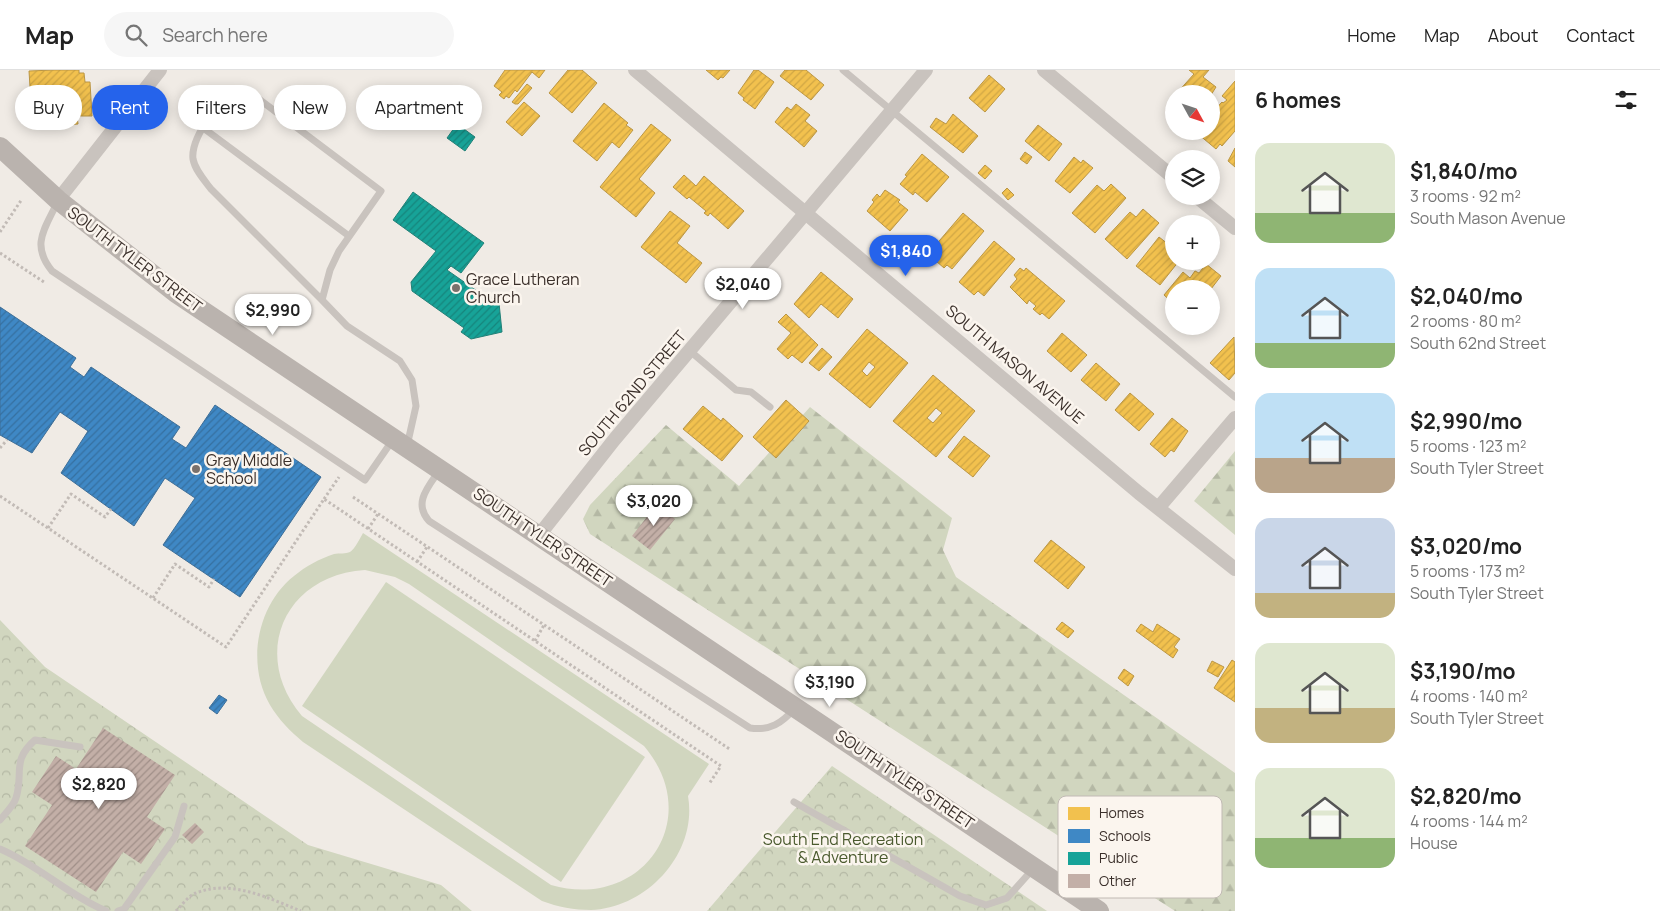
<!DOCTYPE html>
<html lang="en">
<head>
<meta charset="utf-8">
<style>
  body { margin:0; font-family:Manrope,sans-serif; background:#f6f6f6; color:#222; height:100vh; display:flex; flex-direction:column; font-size:19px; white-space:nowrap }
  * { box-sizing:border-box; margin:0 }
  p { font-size:16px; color:#767676 }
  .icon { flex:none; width:28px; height:28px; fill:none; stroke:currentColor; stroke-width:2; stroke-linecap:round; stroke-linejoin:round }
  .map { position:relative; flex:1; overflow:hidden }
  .side { display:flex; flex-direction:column; background:#fff; width:425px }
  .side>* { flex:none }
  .guide { position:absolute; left:15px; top:15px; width:475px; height:45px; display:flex; gap:10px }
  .needle { width:32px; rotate:130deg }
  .fabs { position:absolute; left:1165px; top:15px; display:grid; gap:10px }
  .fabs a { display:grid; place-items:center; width:55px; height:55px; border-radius:50%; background:#fff; box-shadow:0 2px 12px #0003; font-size:25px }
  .price { position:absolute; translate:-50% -42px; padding:0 11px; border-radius:18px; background:#fff; color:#222; font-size:16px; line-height:32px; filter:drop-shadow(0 1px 2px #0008) }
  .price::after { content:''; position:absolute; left:50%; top:30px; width:15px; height:11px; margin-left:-8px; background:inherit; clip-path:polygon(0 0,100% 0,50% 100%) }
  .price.on { background:#2563eb; color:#fff }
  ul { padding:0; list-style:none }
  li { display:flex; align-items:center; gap:15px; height:125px; padding:0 20px }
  li span { display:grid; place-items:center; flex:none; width:140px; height:100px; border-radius:15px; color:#555 }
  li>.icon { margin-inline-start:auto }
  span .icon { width:60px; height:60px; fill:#fffc; stroke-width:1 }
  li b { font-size:21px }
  h2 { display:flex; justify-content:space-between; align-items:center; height:60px; padding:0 20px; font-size:21px }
  .tag { padding:0 18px; border-radius:22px; background:#fff; box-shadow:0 2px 12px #0003; font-size:18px; line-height:45px }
  .tag.on { background:#2563eb; color:#fff }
  header { display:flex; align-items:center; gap:30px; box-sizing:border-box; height:70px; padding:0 25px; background:#fff; border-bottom:1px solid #e0e0e0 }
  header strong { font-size:24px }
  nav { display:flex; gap:28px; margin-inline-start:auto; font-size:18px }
  .search { width:350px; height:45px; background:#f6f6f6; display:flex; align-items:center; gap:12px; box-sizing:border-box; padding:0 18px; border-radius:28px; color:#767676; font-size:19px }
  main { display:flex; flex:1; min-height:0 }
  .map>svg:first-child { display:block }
</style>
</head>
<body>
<header>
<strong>Map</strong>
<div class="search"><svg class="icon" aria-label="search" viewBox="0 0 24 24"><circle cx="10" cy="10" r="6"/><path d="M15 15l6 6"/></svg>Search here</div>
<nav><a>Home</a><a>Map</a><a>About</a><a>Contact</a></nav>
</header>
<main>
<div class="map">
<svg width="1235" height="841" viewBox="0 0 1235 841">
  <defs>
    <pattern id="forest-firs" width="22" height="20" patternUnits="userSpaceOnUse" patternTransform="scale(1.25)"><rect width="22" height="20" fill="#d1d6bf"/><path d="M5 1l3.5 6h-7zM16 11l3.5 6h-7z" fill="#b4b8a4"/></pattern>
    <pattern id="park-crowns" width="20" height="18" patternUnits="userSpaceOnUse" patternTransform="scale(1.25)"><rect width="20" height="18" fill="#d1d6bf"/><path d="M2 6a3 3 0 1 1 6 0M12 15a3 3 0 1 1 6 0" fill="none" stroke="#b4b8a4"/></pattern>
    <pattern id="homes-hatch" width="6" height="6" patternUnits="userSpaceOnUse" patternTransform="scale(1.25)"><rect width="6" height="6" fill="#f2c14e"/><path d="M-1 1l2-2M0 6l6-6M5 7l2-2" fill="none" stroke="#d0a644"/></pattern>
    <pattern id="schools-hatch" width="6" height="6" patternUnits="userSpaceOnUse" patternTransform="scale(1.25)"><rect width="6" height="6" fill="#3f88c5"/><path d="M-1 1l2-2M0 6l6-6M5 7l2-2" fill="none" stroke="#3670a0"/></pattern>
    <pattern id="public-hatch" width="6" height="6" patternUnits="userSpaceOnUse" patternTransform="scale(1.25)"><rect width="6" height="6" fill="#17a398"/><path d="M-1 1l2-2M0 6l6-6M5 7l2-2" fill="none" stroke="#16857c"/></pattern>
    <pattern id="building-hatch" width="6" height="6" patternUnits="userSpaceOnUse" patternTransform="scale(1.25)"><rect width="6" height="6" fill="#c3afa7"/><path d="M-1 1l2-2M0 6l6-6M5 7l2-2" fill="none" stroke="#a08f88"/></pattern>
  </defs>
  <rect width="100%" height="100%" fill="#f0ebe5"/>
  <g fill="url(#forest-firs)">
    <path d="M810,337L952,448L943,480L956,507L1235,703V841H1175L590,464L583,449L590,435L666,355L739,416Z"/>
    <path d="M1235,381V465L1194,431Z"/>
  </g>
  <g fill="url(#park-crowns)">
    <path d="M0,550L45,597L308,775L441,815L472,841H0Z"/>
    <path d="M832,696L1047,841H707Z"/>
  </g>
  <g fill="#d1d6bf" fill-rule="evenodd">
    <path d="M363,463L709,694L688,726C698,783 647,838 591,840C574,840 558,837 542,831L303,672C290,661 279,650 270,635C246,594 257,535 294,506C306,496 319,489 334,484C339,483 346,484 350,482C355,479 360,468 363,463ZM365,500L395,507L409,514L644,676C706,749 642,841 551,815L302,646C250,585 284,505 365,500Z"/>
    <path d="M386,512L645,687L561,812L302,636Z"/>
  </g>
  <g fill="url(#homes-hatch)" stroke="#bb9644" fill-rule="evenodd">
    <path d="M54,0H79V3H84L85,12H90L92,46H77L78,54L49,56L48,44L38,45L37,33H31L29,1Z"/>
    <path d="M505,0H545L539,8L532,2L517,22L515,20L509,28L506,26L504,29L499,25L502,22L494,16Z"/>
    <path d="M568,0H582L597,13L572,43L549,23Z"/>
    <path d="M706,0H730L723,8L721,7L718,10Z"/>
    <path d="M754,0H758L774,12L755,39L743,30L744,28L738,23Z"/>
    <path d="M785,0H806L824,15L811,30L780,6Z"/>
    <path d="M1189,0H1209L1203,7L1216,17L1211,25L1176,24L1194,4Z"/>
    <path d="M989,5L1005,19L985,42L969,28Z"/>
    <path d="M1235,11V61L1222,76L1220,74L1216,79L1198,64L1201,61H1211V44L1222,32L1223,33L1227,30L1222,26Z"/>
    <path d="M527,14L532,18L518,34H515L512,32Z"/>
    <path d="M1174,27V47L1166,41Z"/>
    <path d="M524,32L540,46L522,66L506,52Z"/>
    <path d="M604,33L628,53L626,55L633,60L619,78L612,72L597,91L573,71Z"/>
    <path d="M796,34L810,45L805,51L817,61L804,77L775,52L787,37L791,40Z"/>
    <path d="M953,44L978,66L963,83L930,57L936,48L946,54Z"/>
    <path d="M651,54L671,70L639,109L655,123L636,147L600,117Z"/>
    <path d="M1038,55L1062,74L1049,91L1025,71Z"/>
    <path d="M1235,78V97L1228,91Z"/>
    <path d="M1025,82L1032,87L1027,94L1020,89Z"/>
    <path d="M922,84L949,107L927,132L915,122L913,125L900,114L907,106L905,105Z"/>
    <path d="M1074,87L1081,93L1083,90L1093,98L1070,123L1055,111Z"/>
    <path d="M985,95L992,101L985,109L978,103Z"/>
    <path d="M684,105L696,116L704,106L744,141L728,159L710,143L708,146L704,143L706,141L689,127L687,129L673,117Z"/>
    <path d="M1111,114L1126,128L1095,163L1072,143L1097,115L1104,121Z"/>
    <path d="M1007,118L1014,125L1008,130L1002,123Z"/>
    <path d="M885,120L900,130L898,132L908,140L890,161L867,141L874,132L872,130L877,124L880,127Z"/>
    <path d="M1143,139L1159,153L1127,189L1105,169L1130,142L1136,147Z"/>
    <path d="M670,141L690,156L677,173L702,193L686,213L641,177Z"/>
    <path d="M963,143L984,161L952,199L947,195L944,198L928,184Z"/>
    <path d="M1159,167L1168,174L1174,167V191H1179L1160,215L1136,196Z"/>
    <path d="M994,171L1015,189L984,226L978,221L974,225L959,212Z"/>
    <path d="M1206,194L1221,206L1211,219H1174V239L1171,237L1173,233L1164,225L1183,202L1190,208L1195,201L1199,203Z"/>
    <path d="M1020,198L1024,201L1026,198L1065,231L1049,249L1042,243L1040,245L1033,239L1036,236L1029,230L1027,234L1010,217L1017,209L1014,205Z"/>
    <path d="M821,202L853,229L838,248L821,234L809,248L794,234Z"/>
    <path d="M786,244L818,275L802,293L792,285L788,289L777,279L791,263L778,252Z"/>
    <path d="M867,259L908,293L870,338L829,304ZM869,292L875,297L867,306L862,301Z"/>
    <path d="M1062,263L1087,285L1071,302L1047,281Z"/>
    <path d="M1234,267L1235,303L1229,310L1210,293Z"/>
    <path d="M822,278L832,287L819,301L809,293Z"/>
    <path d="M1096,293L1120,314L1106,331L1081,310Z"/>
    <path d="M933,305L975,341L936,387L893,351ZM936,338L942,343L933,353L927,348Z"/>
    <path d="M1130,323L1154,344L1139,361L1115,340Z"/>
    <path d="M786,330L809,351L776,388L753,367Z"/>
    <path d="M703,336L721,351L723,348L743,366L722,391L683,359Z"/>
    <path d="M1172,348L1188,361L1174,382L1171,380L1165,387L1150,374Z"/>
    <path d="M964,366L990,386L973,407L948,387Z"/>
    <path d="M1051,470L1085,497L1068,519L1034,491Z"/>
    <path d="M1062,552L1074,561L1068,568L1056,559Z"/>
    <path d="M1141,554L1153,562L1157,554L1180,569L1174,577L1178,580L1173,588L1136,561Z"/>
    <path d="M1232,590L1235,592V632L1214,618Z"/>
    <path d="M1212,591L1224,597L1218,607L1207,601Z"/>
    <path d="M1124,599L1134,606L1128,616L1118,608Z"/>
  </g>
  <g fill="url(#schools-hatch)" stroke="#3e6e97">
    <path d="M0,237L76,288L70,297L84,307L91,297L180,357L172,369L186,378L215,335L321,407L240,527L163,475L195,428L165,408L134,456L61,403L88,361L60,342L32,383L0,365Z"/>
    <path d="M219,625L227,630L217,644L209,638Z"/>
  </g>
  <g fill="url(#public-hatch)" stroke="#228077">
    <path d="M457,54L475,67L465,81L447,68Z"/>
    <path d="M413,122L484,173L461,203L451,196L447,200L487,228L489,225L499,233L502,262L471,269L461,262L464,258L412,221L411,212L436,181L393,150Z"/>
  </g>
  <g fill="url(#building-hatch)">
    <path d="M657,434L675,449L650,480L632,466Z"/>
    <path d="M103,658L175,705L147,747L165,759L141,794L123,782L96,822L25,776L52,735L32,722L56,686L76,699Z"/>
    <path d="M195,753L204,762L192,774L182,765Z"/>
  </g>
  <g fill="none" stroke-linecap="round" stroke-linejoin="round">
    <g stroke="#c2bbb6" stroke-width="3" stroke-dasharray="2.5 2.5" stroke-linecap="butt">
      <path d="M0,162L22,129"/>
      <path d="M0,183L44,212"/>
      <path d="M0,378L7,370"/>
      <path d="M0,426L226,577L324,429L721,696L709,714"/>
      <path d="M353,427L731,680"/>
      <path d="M324,429L339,407"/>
      <path d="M48,458L71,424L105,447L111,439"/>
      <path d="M368,459L378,444"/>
      <path d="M417,492L427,477"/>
      <path d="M153,528L175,494L209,517L214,509"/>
      <path d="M535,571L544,555"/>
      <path d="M176,841C182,835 189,825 196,823C231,809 268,828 301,841"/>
    </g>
    <g stroke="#c9c3be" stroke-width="7">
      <path d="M843,0L1235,327"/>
      <path d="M202,57L349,166"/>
      <path d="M57,133C44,160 31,175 52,201L365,410L392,371"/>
      <path d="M322,230L211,119C204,110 195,100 193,89C190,65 225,22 247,20L381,121L339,181L330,200L322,230L347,256L400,291L412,310L416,336L407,376"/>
      <path d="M690,281L736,320L751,322L770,337"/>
      <path d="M439,401C428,417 413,433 429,451L750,658C770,661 782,653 794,639"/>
      <path d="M794,732L960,826L986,835L1007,828L1033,799"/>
      <path d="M0,750C5,744 14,735 16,728C24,703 11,691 35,670L80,677"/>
      <path d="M0,779C38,795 68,825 106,841"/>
      <path d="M118,841L124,839L175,767L184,736"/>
    </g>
    <g stroke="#c9c3be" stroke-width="14">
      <path d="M635,0L1139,423L1235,499"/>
      <path d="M1044,0L1174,108"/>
      <path d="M1196,126L1235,158"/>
      <path d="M58,130L160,0"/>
      <path d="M1159,437L1235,348"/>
      <path d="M540,464L614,370L926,0"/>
    </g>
    <path stroke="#bab3ae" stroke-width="20" d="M0,77L58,130L176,223L1099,841"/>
  </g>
  <g fill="#7a716c" stroke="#fbf5ee" stroke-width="2">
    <circle cx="456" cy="218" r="5"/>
    <circle cx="196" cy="399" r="5"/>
  </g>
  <g text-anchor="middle" stroke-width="5" stroke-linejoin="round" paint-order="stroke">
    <g font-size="16" fill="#3b302b" stroke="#fbf5ee">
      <text transform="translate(135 189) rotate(37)" y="6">SOUTH TYLER STREET</text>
      <text transform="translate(1015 294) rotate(40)" y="6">SOUTH MASON AVENUE</text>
      <text transform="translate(632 323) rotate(-50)" y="6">SOUTH 62ND STREET</text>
      <text transform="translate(543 467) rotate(34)" y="6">SOUTH TYLER STREET</text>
      <text transform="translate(905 709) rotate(34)" y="6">SOUTH TYLER STREET</text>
    </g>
    <g font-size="16" fill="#3b302b" stroke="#fbf5ee" text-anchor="start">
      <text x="466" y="215">Grace Lutheran<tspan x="466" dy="18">Church</tspan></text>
      <text x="206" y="396">Gray Middle<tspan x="206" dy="18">School</tspan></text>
    </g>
    <g font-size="16" fill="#4a5a2e" stroke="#fbf5ee">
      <text x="843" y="775">South End Recreation<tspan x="843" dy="18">&amp; Adventure</tspan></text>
    </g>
  </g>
  <rect x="1058" y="726" width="164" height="102" rx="8" fill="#fbf5ee" stroke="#c1bab4" stroke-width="1"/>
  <rect x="1068" y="737" width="22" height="13" fill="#f2c14e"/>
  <rect x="1068" y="759" width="22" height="14" fill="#3f88c5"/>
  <rect x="1068" y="782" width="22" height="13" fill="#17a398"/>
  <rect x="1068" y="804" width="22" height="14" fill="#c3afa7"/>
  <g font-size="14" fill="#3b302b">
    <text x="1099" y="748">Homes</text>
    <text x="1099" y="771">Schools</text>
    <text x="1099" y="793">Public</text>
    <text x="1099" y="816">Other</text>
  </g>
</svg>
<div class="fabs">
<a><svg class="needle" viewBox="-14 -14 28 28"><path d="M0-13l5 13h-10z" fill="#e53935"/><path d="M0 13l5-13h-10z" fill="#767676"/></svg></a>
<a><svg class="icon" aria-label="layers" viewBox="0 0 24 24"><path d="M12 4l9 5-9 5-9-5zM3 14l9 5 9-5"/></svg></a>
<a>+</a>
<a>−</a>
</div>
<b class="price on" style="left:906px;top:207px">$1,840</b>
<b class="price" style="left:743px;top:240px">$2,040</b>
<b class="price" style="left:273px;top:266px">$2,990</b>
<b class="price" style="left:654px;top:457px">$3,020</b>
<b class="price" style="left:830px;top:638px">$3,190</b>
<b class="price" style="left:99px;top:740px">$2,820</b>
<div class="guide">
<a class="tag">Buy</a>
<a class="tag on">Rent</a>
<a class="tag">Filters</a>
<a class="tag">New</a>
<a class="tag">Apartment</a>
</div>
</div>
<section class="side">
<h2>6 homes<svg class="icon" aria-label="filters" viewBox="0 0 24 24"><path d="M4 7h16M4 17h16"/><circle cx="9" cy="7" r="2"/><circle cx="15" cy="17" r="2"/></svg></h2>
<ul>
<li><span style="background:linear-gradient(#dfe7d0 70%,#8fb573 0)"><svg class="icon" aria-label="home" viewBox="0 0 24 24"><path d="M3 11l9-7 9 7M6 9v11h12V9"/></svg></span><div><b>$1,840/mo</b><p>3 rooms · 92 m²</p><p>South Mason Avenue</p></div></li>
<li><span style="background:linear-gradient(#bfe0f5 75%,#8fb573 0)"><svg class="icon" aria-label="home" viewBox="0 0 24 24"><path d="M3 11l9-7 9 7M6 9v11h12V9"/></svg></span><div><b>$2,040/mo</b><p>2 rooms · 80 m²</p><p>South 62nd Street</p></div></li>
<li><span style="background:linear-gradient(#bfe0f5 65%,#b9a48a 0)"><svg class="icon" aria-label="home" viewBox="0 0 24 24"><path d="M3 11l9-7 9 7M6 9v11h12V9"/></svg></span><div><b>$2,990/mo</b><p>5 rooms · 123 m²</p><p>South Tyler Street</p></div></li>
<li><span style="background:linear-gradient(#c9d6e8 75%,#c2b280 0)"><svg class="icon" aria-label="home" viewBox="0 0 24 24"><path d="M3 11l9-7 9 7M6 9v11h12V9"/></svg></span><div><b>$3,020/mo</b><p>5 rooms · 173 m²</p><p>South Tyler Street</p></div></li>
<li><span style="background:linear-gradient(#dfe7d0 65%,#c2b280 0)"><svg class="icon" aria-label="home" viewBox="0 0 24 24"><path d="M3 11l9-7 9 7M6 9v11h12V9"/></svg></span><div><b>$3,190/mo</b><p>4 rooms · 140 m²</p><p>South Tyler Street</p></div></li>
<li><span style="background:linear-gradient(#dfe7d0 70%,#8fb573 0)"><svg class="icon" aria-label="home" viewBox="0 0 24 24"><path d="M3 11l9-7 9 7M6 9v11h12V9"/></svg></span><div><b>$2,820/mo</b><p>4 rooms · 144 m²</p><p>House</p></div></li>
</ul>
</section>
</main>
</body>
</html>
